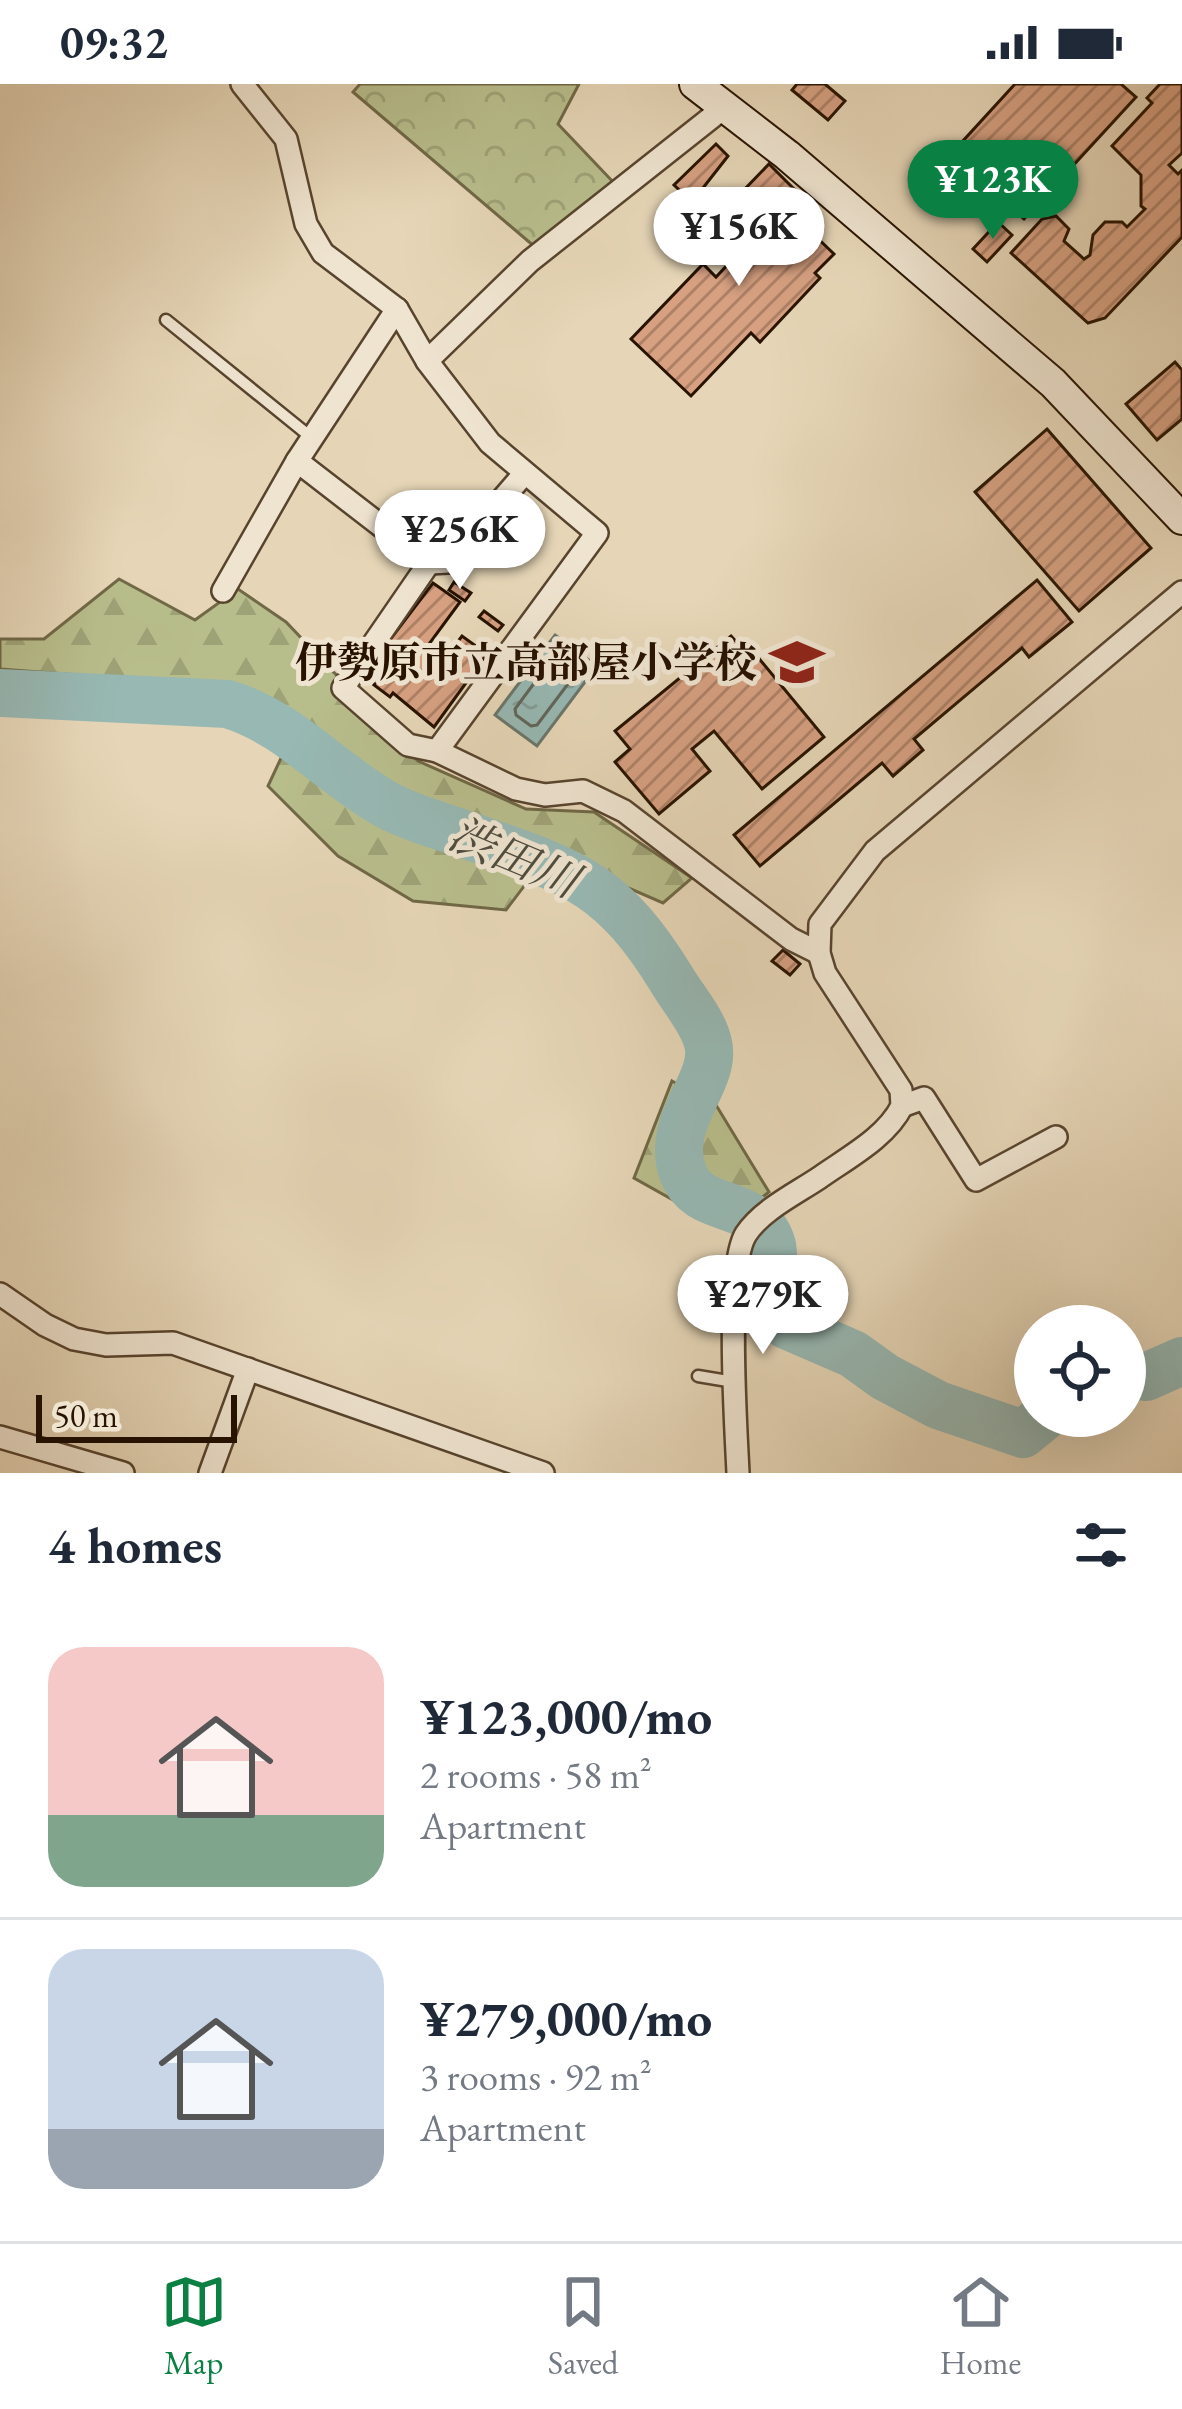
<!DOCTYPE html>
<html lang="en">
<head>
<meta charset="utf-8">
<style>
  body { margin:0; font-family:"EB Garamond","Noto Serif JP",serif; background:#f2f2f3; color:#1f2937; height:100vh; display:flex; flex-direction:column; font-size:45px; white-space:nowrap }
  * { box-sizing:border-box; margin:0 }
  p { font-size:39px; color:#747a83 }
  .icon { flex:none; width:66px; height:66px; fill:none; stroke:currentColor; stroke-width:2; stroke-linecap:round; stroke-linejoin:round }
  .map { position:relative; height:1389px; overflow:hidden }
  .side { display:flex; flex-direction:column; background:#fff; flex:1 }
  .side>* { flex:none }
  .tools { position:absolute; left:1014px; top:1221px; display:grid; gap:24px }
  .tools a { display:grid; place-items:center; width:132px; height:132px; border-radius:50%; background:#fff; box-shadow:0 12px 48px #0002; font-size:60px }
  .scale { position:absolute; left:36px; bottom:30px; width:201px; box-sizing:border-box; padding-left:12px; border:6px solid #281300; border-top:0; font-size:33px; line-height:42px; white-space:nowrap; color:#281300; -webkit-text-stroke:9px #efe4d0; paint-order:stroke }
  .price { position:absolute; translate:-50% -102px; padding:0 27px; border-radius:42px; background:#fff; color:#222; font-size:39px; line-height:78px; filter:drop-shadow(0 3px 6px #0008) }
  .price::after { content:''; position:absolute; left:50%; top:72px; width:36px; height:27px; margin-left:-18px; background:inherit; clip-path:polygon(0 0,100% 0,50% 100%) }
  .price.active { background:#0b8043; color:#fff }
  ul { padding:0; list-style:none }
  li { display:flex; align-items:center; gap:36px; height:300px; padding:0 48px }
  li+li { border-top:3px solid #e0e1e3 }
  li span { display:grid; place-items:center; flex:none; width:336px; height:240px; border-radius:36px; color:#555 }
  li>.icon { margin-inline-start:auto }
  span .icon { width:144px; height:144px; fill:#fffc; stroke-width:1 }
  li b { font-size:51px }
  h2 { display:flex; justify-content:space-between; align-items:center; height:144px; padding:0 48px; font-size:51px }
  .status { display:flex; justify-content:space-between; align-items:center; height:84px; padding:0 60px; background:#fff; direction:ltr }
  .status svg { height:33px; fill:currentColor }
  .tabs { display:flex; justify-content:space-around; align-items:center; height:168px; border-top:3px solid #e0e1e3; background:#fff; font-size:33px; color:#747a83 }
  .tabs a { display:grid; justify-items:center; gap:6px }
  .tabs .active { color:#0b8043 }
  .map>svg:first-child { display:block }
</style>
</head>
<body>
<div class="status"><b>09:32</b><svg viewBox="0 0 49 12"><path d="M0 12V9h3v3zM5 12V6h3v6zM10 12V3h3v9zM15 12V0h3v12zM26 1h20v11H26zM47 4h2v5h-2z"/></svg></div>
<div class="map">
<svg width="1182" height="1389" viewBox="0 0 1182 1389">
  <defs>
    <pattern id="forest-firs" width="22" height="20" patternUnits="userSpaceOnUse" patternTransform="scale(3)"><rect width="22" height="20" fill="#b8bd8c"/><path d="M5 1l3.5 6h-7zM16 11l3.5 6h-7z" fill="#9ea277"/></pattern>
    <pattern id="park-crowns" width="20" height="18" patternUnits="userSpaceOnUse" patternTransform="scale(3)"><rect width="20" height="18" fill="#b8bd8c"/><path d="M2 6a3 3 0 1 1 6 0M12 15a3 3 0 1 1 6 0" fill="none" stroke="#9ea277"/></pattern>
    <pattern id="water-ripples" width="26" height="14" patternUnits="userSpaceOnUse" patternTransform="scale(3)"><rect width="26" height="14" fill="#97b8b3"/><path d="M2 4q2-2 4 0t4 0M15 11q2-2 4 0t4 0" fill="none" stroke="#829d98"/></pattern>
    <pattern id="building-hatch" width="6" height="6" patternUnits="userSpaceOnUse" patternTransform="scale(3)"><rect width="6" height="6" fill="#d6a081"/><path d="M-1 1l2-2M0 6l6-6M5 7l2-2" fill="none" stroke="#ae8167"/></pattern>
  </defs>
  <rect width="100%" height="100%" fill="#e6d6b7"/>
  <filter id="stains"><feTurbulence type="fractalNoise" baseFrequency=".00167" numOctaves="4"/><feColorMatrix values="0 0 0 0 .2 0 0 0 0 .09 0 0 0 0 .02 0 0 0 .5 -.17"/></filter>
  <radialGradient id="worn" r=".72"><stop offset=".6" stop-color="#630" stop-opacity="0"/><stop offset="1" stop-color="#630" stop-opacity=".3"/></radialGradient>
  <g fill="url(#forest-firs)" stroke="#706846" stroke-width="3">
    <path d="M119,495L195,536L238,505L286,538L418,677L526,725L594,728L692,794L663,819L626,803L556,760L506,826L413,817L338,772L268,702L295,644L236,603L0,585V555H44Z"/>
    <path d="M672,997L716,1021L769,1108L723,1144L634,1094Z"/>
  </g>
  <path fill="url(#park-crowns)" stroke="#706846" stroke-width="3" d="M360,0H579L558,40L616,101L535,163L353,8Z"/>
  <path fill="url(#water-ripples)" stroke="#6b766b" stroke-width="3" d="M555,551L597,582L537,662L495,631Z"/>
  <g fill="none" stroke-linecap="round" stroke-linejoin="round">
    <path stroke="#60665a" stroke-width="3" d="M555,571H561L576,582L577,588L537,641L531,642L516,631L515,625Z"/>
    <g stroke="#97b8b3" stroke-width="48">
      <path d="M0,609L227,620C289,638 331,690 387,721C411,734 438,741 464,750C570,787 610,795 672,896C683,915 703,937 708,959C718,998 664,1036 683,1089C699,1132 754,1112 771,1158C777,1174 768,1204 766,1221L786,1241L853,1270L885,1293L938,1321L1023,1350L1045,1332"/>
      <path d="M1125,1290L1146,1293L1182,1277"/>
    </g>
  </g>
  <g fill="url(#building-hatch)" stroke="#281300" stroke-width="3">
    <path d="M797,0H825L845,17L828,36L792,6Z"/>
    <path d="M1015,0H1121L1136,13L1024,135L951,70Z"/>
    <path d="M1160,0H1182V69L1169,81L1178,90L1182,86V153L1105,234L1088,239L1011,169L1042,135L1056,132L1069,145L1064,157L1084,175L1090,171L1093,151L1105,138H1122L1127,143L1145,125L1141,122V91L1112,62L1152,19L1147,14Z"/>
    <path d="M716,60L728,72L692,118L674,101Z"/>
    <path d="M769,80L813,124L809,128L816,136L808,145L834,170L815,189L820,194L760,258L751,249L691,312L631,255L703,180L716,193L769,137L741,109Z"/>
    <path d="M998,138L1012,151L987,178L973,165Z"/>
    <path d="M1175,278L1182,286V335L1157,356L1126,320Z"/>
    <path d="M1047,345L1151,464L1079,527L975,408Z"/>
    <path d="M1037,496L1072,538L1029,573L1022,564L914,655L923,666L893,692L882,679L760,782L734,751Z"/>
    <path d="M454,498L471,509L465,517L449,506Z"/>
    <path d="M433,499L460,518L429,560L434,563L440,555L448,561L443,569L447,572L462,552L487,570L434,643L393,609L390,613L374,601L379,594L367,586Z"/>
    <path d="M484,527L503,541L498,547L479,533Z"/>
    <path d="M731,552L742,564L747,560L824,653L762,705L714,647L692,665L710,687L659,730L615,678L630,665L615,647Z"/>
    <path d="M783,866L800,880L790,891L772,877Z"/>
  </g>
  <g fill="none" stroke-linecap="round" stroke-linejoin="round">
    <defs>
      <g id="lane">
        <path d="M166,236L312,354"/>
        <path d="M698,1292L734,1298"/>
      </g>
      <g id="street">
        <path d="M397,225L427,277L490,359L597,449L437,667"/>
        <path d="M427,277L530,177L726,22"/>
        <path d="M297,377L429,479L448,478L524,390"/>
        <path d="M429,479L343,604L408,661L437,667L516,705L545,711L583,707L624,727L791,855L819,869"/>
        <path d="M223,507L297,377L397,225L323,169L306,140L286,55L242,0"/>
        <path d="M902,1022L924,1014L976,1096L1056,1053"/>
        <path d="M0,1210L45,1241L74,1255L106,1261L173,1259L543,1389"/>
        <path d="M0,1353L123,1389"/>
        <path d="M210,1389L248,1285"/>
        <path d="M738,1389C736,1344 725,1183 746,1150C762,1126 795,1110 819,1094C847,1074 886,1054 902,1022L901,1006L825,889L819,869L820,840L875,767L1182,508"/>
      </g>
      <path id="secondary" d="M695,0L787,71L1053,299L1182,435"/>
    </defs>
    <use href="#lane" stroke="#58442e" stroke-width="15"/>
    <use href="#street" stroke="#58442e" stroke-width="26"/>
    <use href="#secondary" stroke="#281300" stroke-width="34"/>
    <use href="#lane" stroke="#efe4d0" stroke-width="10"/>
    <use href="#street" stroke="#efe4d0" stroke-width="21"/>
    <use href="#secondary" stroke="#efe4d0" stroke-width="30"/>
  </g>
  <defs>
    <symbol id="school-bare" viewBox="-9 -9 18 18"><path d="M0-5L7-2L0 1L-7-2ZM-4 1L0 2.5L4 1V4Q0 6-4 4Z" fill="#8f2418" stroke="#efe4d0" stroke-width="2.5" paint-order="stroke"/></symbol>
  </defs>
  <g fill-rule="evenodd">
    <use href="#school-bare" x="759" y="540" width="76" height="76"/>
  </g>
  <g text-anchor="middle" stroke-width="10" stroke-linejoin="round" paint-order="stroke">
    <g font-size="42" font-weight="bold" fill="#281300" stroke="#efe4d0" text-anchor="end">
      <text x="757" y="593">伊勢原市立高部屋小学校</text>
    </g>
    <g font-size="45" font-style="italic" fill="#4f4d3f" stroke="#efe4d0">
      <text transform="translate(514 773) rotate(23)" y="16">渋田川</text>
    </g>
  </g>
  <rect width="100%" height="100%" filter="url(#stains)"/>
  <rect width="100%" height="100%" fill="url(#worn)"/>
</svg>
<div class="tools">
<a><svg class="icon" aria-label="locate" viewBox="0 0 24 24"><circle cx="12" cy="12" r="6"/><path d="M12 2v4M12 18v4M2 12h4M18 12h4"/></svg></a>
</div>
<div class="scale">50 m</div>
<b class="price active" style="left:993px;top:158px">¥123K</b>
<b class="price" style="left:739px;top:205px">¥156K</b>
<b class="price" style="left:460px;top:508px">¥256K</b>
<b class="price" style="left:763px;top:1273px">¥279K</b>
</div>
<section class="side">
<h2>4 homes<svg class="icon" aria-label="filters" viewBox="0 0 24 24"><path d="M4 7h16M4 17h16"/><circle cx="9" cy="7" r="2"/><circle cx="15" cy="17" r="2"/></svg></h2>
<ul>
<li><span style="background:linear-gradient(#f6c9c9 70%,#7fa58c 0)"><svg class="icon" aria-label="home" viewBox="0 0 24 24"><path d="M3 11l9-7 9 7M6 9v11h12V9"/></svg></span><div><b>¥123,000/mo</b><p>2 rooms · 58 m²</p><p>Apartment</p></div></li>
<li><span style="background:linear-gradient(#c9d6e8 75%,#9aa5b1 0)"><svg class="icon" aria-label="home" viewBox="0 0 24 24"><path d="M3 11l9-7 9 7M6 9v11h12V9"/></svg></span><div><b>¥279,000/mo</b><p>3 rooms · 92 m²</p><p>Apartment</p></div></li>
</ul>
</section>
<nav class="tabs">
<a class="active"><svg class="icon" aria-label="map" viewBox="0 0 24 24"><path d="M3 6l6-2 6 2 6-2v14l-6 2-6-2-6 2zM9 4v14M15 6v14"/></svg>Map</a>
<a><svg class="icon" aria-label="saved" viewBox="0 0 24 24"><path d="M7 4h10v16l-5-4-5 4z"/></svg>Saved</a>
<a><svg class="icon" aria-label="home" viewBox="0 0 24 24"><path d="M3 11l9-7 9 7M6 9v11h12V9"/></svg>Home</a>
</nav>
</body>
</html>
